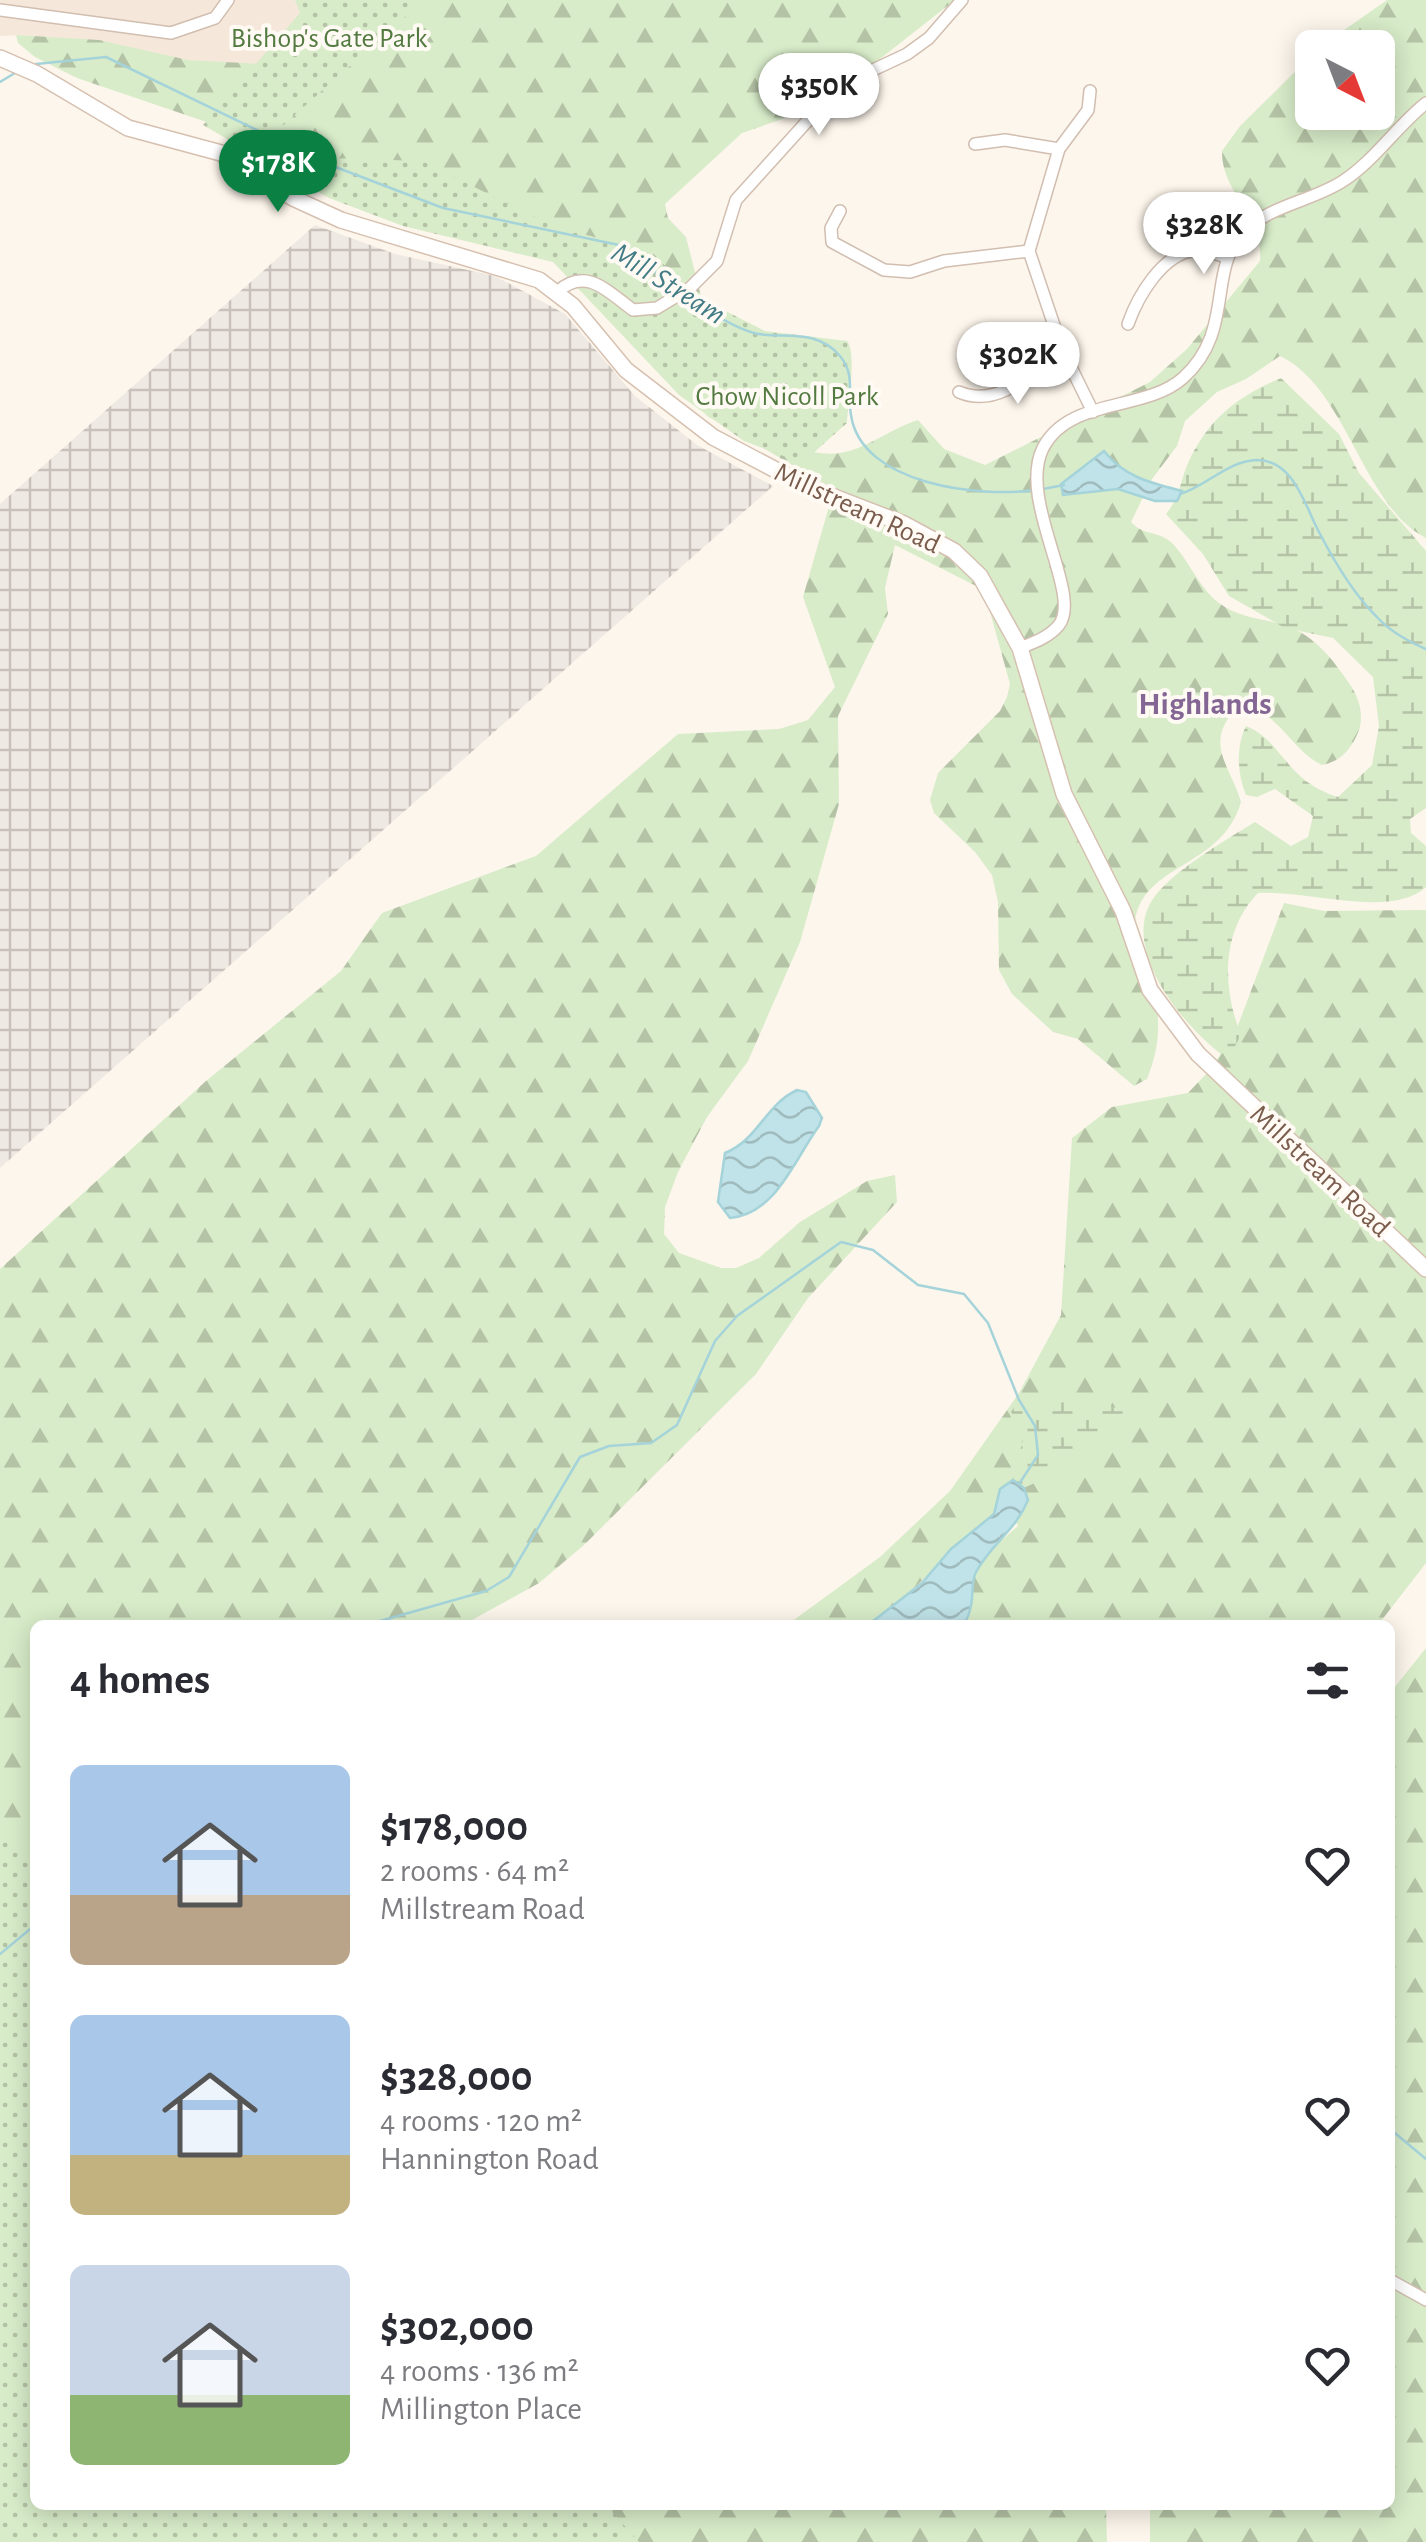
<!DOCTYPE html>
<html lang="en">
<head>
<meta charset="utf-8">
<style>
  body { margin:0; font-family:"Alegreya Sans",sans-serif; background:#f7f7f7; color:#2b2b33; height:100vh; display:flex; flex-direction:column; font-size:38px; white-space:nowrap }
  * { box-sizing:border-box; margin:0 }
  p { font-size:32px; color:#7c7c81 }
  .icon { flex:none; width:55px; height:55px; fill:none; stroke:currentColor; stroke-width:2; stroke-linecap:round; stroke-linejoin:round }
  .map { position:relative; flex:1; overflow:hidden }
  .side { position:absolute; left:30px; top:1620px; width:1365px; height:890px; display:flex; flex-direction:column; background:#fff; border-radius:15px; box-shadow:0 5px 25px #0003 }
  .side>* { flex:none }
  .needle { width:65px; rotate:138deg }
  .tools { position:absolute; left:1295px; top:30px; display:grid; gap:20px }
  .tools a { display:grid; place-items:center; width:100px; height:100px; border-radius:15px; background:#fff; box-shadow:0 5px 25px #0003; font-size:50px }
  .price { position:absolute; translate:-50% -85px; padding:0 22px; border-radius:35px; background:#fff; color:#222; font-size:32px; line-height:65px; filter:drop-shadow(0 2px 5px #0008) }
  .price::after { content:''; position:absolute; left:50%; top:60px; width:30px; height:22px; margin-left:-15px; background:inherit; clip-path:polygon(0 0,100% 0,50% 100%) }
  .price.on { background:#0b8043; color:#fff }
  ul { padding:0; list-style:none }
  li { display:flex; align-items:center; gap:30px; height:250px; padding:0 40px }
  li span { display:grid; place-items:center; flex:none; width:280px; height:200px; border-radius:15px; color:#555 }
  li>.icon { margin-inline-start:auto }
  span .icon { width:120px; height:120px; fill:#fffc; stroke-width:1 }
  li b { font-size:42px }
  h2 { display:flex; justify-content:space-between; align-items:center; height:120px; padding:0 40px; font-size:42px }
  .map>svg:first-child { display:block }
</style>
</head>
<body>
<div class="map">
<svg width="1426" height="2542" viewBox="0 0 1426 2542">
  <defs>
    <pattern id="industrial-grid" width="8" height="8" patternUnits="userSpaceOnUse" patternTransform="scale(2.5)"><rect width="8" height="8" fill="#efe9e4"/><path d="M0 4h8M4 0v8" fill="none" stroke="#c7c0bb"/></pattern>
    <pattern id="forest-firs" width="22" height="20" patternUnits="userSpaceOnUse" patternTransform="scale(2.5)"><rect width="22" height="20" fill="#d8ecc9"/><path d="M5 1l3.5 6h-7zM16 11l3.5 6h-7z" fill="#b4c2a5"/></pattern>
    <pattern id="wetland-marsh" width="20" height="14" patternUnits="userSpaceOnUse" patternTransform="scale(2.5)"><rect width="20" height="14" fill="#d8ecc9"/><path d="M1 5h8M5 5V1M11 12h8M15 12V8" fill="none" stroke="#b4c2a5"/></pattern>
    <pattern id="park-dots" width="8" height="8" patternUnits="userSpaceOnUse" patternTransform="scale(2.5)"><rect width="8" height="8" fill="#d8ecc9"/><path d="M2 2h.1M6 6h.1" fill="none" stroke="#b4c2a5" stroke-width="1.8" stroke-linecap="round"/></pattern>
    <pattern id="water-waves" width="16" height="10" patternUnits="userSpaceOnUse" patternTransform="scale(2.5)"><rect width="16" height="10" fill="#bfe3e8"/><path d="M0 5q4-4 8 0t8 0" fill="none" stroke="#a0bbbe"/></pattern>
  </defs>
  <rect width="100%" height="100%" fill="#fdf6ec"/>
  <path fill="#f5e8da" d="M0,0H326L244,79L22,35L0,36Z"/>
  <path fill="url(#industrial-grid)" d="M315,225L395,254L495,276L565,314L635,396L697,445L773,486L0,1168V504Z"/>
  <g fill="url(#forest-firs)">
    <path d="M308,0H955L820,106L742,133L665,204L668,218L686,237L701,296L741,326L814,452C856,461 880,432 918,420L944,449L985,465L1150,382L1187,349L1260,261C1264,217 1221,192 1222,151L1240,126L1312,55V112H1378V48L1320,47L1387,0H1426V538C1363,507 1347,388 1280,356L1246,379L1217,392L1185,421L1177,446L1152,479L1131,522C1142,534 1151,531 1165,538C1183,547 1197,587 1219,603C1236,616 1256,618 1277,623C1313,632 1331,657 1351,686C1361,702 1365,720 1356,737C1348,753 1338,762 1322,765C1289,749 1281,712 1240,705C1201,742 1230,764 1241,802C1222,869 1141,863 1135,923C1134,934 1142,949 1145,960C1159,1004 1165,1034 1147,1079L1134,1086L1078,1039L1053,1032L1012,994L999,970L998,902L992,875L975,852L934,813L930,800L938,773L1000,711L1007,697L1010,684L984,590L895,545L885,588L888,614L838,716L839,804L800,942L748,1061L707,1117L678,1172L665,1207L664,1234L679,1253L721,1268H736L759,1258L800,1222L867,1181L895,1175L897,1202L808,1298L756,1374L584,1545L539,1583L463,1625H35V2505H1106L1107,2542H0V1269L206,1081L341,971L382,913L536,856L678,734L779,729L808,720L835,687L803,597L834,489L707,416L589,269L498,239L233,131L77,78L35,57L18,43L16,35L99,40L188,60L260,64L304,33Z"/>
    <path d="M1284,903L1324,911L1426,910V1563L1378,1625H964C978,1600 968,1598 973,1577C978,1557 1004,1539 1018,1526L1000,1489L994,1514L886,1614L868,1625H787L880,1557L950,1491L1019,1393L1061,1315L1072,1138L1112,1107L1188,1093L1206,1074L1234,1036Z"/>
    <path d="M1426,1648V2542H1150V2505H1390V1693Z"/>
  </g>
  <g fill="url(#wetland-marsh)">
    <path d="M1281,378L1339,434L1359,473L1426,551V808L1410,819L1411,833L1426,846V887C1391,919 1307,890 1258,893C1221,931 1222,988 1241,1035L1234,1048L1221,1054C1184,1026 1122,952 1151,902C1168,873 1226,840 1255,822L1291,846L1308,837L1313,816L1275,789L1257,797L1246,795C1237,774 1236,746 1246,726C1284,742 1284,780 1338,797L1372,765L1379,726L1373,677L1333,638L1285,628L1229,596L1203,554L1166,514C1180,497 1180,482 1188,463C1208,419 1238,396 1281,378Z"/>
    <path d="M1070,1397L1105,1403L1125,1412L1129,1423L1076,1463L1024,1488L1013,1480L1024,1435L1011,1412L1019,1400Z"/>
  </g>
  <g fill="url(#park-dots)">
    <path d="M295,0H424L271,136L299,157L422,161L557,228L650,250L692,294L765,331L847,341C857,353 848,404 847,423L802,463L744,441L679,395L553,262L403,226L329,198L203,125L300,13Z"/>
    <path d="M0,1825L35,1864V2505H606L639,2542H0Z"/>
  </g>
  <g fill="url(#water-waves)" stroke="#a5d3da" stroke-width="2.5">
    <path d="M1104,451C1124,477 1151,483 1182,491L1177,501H1155L1118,489L1063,495L1061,484Z"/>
    <path d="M797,1090L806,1092L822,1118L819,1126C794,1160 776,1214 730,1218L718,1202L725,1153C758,1140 765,1105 797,1090Z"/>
    <path d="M1013,1480L1024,1488L1028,1500C1016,1530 991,1544 976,1572C969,1586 977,1601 964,1625H868L922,1583L951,1549L994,1514L1000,1489Z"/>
  </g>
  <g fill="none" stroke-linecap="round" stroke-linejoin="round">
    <g stroke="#a5d3da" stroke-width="2.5">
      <path d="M36,64L106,57L325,163L443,208L619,245L680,291"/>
      <path d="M0,82L15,73"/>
      <path d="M687,296C705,309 732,327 754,333C782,340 815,327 840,356C856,375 847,395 851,415C861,485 981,498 1035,490"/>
      <path d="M1043,489L1064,485"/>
      <path d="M1180,494C1207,486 1227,461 1257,460C1294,460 1305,506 1319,532C1333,559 1353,593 1375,615C1389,631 1407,641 1426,649"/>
      <path d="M366,1625L486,1591L509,1577L580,1457L609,1446L651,1443L677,1425L715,1341L737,1316L841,1242L873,1250L918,1285L964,1294L988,1323L1019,1400L1035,1426L1038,1455L1019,1484"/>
      <path d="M0,1954L35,1925"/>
      <path d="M1390,2129L1426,2159"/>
    </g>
    <defs>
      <g id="street">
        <path d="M0,10L171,33L215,18L228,0"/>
        <path d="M839,86L850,98"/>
        <path d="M1090,91L1088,110L1059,149L1029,251L1062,349L1093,412"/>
        <path d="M975,144L1005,140L1059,149"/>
        <path d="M840,211L831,228L832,242L884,270L910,272L944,261L1029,251"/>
        <path d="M1184,216L1197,249"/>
        <path d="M557,292C586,266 607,291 633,310L657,308L690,288L717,261L736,200L839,86L907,54L929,38L962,0"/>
        <path d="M1128,324C1138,296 1162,254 1195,250C1205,249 1217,255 1227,257"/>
        <path d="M959,392C999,409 1032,372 1062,349"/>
        <path d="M1020,648C1035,642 1049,637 1059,625C1083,594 1017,500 1043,448C1069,397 1145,412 1183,378C1235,331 1207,273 1242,234C1268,205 1311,202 1343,181C1374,161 1397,126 1426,103"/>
        <path d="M1390,2280L1426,2300"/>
      </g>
      <path id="secondary" d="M0,58L37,74L128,128L221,153L293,198L341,220L539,280L573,306L626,370L713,437L808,487L904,524L954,551L980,576L1020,648L1064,794L1123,911L1150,990L1198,1054L1426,1269"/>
    </defs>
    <use href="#street" stroke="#d1beb0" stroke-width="14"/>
    <use href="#secondary" stroke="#d6c0b0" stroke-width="18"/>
    <use href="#street" stroke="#fff" stroke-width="11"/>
    <use href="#secondary" stroke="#fff" stroke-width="15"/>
  </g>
  <g text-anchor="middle" stroke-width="8" stroke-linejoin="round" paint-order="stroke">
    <g font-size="28" fill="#537a41" stroke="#fffaf3">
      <text x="329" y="47">Bishop's Gate Park</text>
      <text x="787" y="405">Chow Nicoll Park</text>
    </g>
    <g font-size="28" fill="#7a5c4d" stroke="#fffaf3">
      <text transform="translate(858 507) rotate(25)" y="10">Millstream Road</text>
      <text transform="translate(1321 1170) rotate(43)" y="10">Millstream Road</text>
    </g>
    <g font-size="30" font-style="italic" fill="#437c86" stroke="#fffaf3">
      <text transform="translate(669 283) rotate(32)" y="10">Mill Stream</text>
    </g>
    <g font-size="32" font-weight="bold" fill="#846695" stroke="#fffaf3">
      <text x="1205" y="714">Highlands</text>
    </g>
  </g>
</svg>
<div class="tools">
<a><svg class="needle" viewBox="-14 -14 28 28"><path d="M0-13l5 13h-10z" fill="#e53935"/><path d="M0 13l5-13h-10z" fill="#7c7c81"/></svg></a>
</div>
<b class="price" style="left:819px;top:138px">$350K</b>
<b class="price on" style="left:278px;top:215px">$178K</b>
<b class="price" style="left:1204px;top:277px">$328K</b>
<b class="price" style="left:1018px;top:407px">$302K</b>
<section class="side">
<h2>4 homes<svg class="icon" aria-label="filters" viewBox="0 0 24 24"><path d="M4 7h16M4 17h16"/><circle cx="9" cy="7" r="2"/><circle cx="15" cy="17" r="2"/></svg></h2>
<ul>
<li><span style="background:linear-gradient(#a9c7e8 65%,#b9a48a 0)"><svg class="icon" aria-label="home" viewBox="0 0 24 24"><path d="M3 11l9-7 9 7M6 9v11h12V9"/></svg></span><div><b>$178,000</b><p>2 rooms · 64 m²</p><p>Millstream Road</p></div><svg class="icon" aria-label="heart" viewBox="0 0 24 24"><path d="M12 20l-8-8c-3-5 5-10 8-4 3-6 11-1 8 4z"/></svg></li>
<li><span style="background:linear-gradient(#a9c7e8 70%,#c2b280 0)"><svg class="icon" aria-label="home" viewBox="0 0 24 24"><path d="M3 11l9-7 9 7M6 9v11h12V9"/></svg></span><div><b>$328,000</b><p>4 rooms · 120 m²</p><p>Hannington Road</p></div><svg class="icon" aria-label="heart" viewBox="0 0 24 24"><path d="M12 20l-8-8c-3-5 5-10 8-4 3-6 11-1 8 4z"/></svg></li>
<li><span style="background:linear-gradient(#c9d6e8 65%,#8fb573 0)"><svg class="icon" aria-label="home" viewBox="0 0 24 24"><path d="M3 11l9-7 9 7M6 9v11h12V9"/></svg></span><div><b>$302,000</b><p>4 rooms · 136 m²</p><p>Millington Place</p></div><svg class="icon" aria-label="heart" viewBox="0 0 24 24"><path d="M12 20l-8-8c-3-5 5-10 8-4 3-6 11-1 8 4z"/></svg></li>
</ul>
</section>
</div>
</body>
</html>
